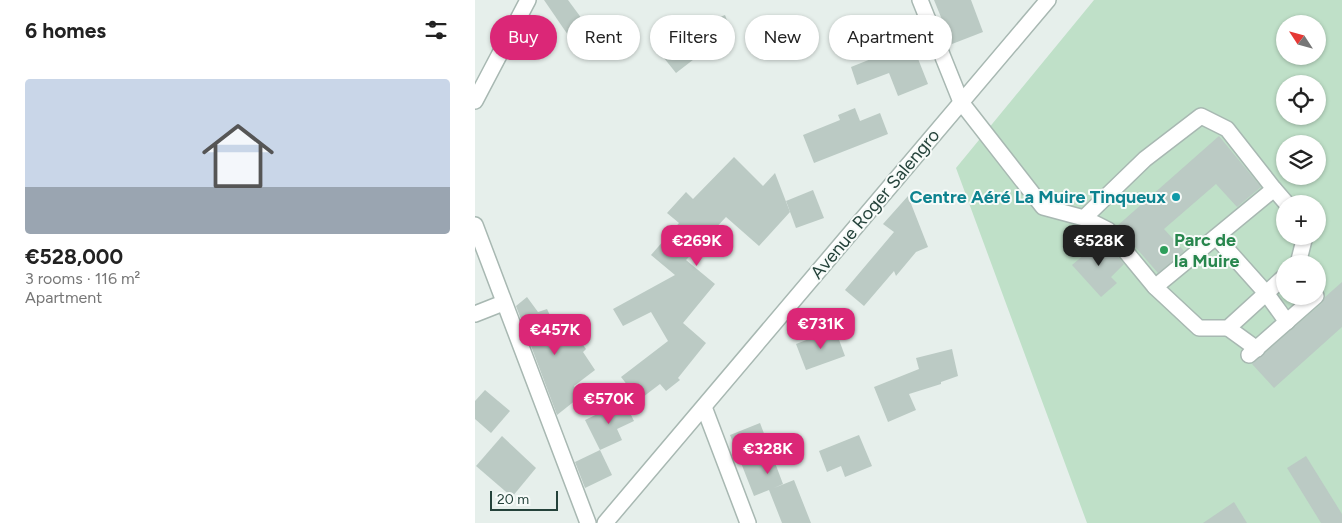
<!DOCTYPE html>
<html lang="en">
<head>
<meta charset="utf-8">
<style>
  body { margin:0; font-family:Figtree,sans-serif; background:#f6f6f6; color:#222; height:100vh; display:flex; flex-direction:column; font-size:19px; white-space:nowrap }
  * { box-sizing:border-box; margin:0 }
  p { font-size:16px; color:#767676 }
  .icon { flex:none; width:28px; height:28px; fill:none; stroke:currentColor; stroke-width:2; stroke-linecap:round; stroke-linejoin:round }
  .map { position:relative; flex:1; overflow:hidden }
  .drawer { display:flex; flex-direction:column; background:#fff; width:475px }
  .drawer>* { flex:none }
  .hud { position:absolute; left:15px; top:15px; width:475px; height:45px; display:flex; gap:10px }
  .needle { width:32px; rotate:306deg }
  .buttons { position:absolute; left:801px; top:15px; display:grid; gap:10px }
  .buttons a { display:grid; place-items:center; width:50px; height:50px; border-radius:50%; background:#fff; box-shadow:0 1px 4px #0004; font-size:25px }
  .scale { position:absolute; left:15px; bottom:12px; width:68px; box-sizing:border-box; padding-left:5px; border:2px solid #24423a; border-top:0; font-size:14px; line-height:18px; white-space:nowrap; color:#24423a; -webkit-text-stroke:4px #f7fbf9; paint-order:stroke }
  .price { position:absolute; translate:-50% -42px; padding:0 11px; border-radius:10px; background:#db2777; color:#fff; font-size:16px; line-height:32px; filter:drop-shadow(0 1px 2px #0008) }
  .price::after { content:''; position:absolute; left:50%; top:30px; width:15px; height:11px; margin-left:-8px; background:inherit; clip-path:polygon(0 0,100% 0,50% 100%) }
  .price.current { background:#222; color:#fff }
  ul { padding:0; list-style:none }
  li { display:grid; align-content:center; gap:10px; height:265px; padding:0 25px }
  li span { display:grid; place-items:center; height:155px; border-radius:5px; color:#555 }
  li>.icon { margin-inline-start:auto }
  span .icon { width:90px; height:90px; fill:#fffc; stroke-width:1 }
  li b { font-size:21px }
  h2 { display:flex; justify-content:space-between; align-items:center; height:60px; padding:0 25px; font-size:21px }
  .chip { padding:0 18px; border-radius:22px; background:#fff; box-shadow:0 1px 4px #0004; font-size:18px; line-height:45px }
  .chip.current { background:#db2777; color:#fff }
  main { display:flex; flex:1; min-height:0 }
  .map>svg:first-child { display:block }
</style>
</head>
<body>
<main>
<section class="drawer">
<h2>6 homes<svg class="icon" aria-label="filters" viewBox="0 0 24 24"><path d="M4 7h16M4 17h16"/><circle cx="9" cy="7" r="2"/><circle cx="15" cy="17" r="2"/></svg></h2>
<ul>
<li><span style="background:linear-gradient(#c9d6e8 70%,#9aa5b1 0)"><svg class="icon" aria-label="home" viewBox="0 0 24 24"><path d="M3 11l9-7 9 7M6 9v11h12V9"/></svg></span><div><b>€528,000</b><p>3 rooms · 116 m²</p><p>Apartment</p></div></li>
</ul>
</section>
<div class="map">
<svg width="867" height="523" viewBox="0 0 867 523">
  <rect width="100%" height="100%" fill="#e6efeb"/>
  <path fill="#bfe0c8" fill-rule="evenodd" d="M619,0H867V523H612L481,168ZM810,24H842V56H810ZM810,84H842V116H810ZM810,144H842V176H810ZM810,204H842V236H810ZM810,264H842V296H810Z"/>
  <g fill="#bbcac4">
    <path d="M69,0H93L110,23L93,35Z"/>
    <path d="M459,0H496L508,32L477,44Z"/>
    <path d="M223,15L230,23L250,15L258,36L236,46L201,73L181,48Z"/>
    <path d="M402,27L414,56L438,46L453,84L423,96L414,73L382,85L376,67L396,59L385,34Z"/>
    <path d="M380,108L385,121L405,113L413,134L339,163L328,135L365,120L363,115Z"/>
    <path d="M744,136L786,187L762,207L741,184L689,229L709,251L683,273L642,226Z"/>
    <path d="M259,157L288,186L300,173L315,212L284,246L251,217L211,260L240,284L208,323L231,343L203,378L205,380L191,391L185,384L164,400L146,377L193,341L176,312L148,326L138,309L200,275L176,255L204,223L192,213L211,192L218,199Z"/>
    <path d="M338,190L349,218L321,228L311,201Z"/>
    <path d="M433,196L453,247L441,252L421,276L419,271L389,306L370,290L419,232L408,224Z"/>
    <path d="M628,239L649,264L636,277L642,283L626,297L597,265Z"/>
    <path d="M867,282V327L799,388L777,364L847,303L850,297Z"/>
    <path d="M52,297L63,312L72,309L87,341L99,332L111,349L108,352L120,370L99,386L106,396L82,415L41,306Z"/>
    <path d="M360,329L370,356L331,370L321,344Z"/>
    <path d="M477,349L483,376L466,382V384L434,394L441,410L413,422L399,387L444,369L441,358Z"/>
    <path d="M10,390L35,411L16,433L0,419V401Z"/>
    <path d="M149,401L159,421L142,429L147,440L125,450L110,420Z"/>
    <path d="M285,423L308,484L299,488L319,480L336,523H307L294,490L279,496L255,435Z"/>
    <path d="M384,435L397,466L370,477L366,466L352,472L344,451Z"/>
    <path d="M27,436L61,468L37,497L1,466Z"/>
    <path d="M125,450L137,475L110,488L100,462Z"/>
    <path d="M831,456L867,514V523H846L812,468Z"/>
    <path d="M759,502L772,523H728Z"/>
  </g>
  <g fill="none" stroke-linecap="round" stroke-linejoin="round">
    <defs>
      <g id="minor">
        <path d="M445,0L486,102L568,207L609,218L633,230L680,287L799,189L752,129L726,116L670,159L609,218"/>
        <path d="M0,101L53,0"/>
        <path d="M799,189L812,204"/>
        <path d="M0,225L113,523"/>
        <path d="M741,237L791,293L812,322"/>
        <path d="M823,264L830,236"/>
        <path d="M680,287L724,328H753L810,276"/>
        <path d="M0,314L28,303"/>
        <path d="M753,328L782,349"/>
        <path d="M774,355L841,296"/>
        <path d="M229,407L273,523"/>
        <path d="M130,523L573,0"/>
      </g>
    </defs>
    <use href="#minor" stroke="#a8b8b2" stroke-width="18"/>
    <use href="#minor" stroke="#fff" stroke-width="15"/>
  </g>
  <circle fill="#0f9aa8" stroke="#f7fbf9" stroke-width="2" cx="701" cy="197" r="5"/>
  <circle fill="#2e9e5b" stroke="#f7fbf9" stroke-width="2" cx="689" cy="250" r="5"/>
  <g text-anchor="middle" stroke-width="4" stroke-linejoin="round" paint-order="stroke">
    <g font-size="18" font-weight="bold" fill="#0d838f" stroke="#f7fbf9" text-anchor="end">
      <text x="691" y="203">Centre Aéré La Muire Tinqueux</text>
    </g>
    <g font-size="18" fill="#24423a" stroke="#f7fbf9">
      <text transform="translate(400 204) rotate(-50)" y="6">Avenue Roger Salengro</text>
    </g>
    <g font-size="18" font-weight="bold" fill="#27864d" stroke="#f7fbf9" text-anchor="start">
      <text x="699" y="246">Parc de<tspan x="699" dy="21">la Muire</tspan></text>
    </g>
  </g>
</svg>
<div class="buttons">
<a><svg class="needle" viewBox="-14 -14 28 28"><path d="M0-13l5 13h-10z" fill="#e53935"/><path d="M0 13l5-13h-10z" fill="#767676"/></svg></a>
<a><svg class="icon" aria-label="locate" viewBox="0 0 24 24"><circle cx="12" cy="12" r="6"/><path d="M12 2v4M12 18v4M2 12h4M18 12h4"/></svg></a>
<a><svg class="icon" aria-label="layers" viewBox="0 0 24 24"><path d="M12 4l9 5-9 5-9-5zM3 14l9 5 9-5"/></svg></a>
<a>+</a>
<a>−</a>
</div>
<div class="scale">20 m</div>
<b class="price" style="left:222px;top:267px">€269K</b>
<b class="price current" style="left:624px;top:267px">€528K</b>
<b class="price" style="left:346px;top:350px">€731K</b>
<b class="price" style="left:80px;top:356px">€457K</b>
<b class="price" style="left:134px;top:425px">€570K</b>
<b class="price" style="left:293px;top:475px">€328K</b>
<div class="hud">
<a class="chip current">Buy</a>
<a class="chip">Rent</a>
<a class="chip">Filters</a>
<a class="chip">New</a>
<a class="chip">Apartment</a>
</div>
</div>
</main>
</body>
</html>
